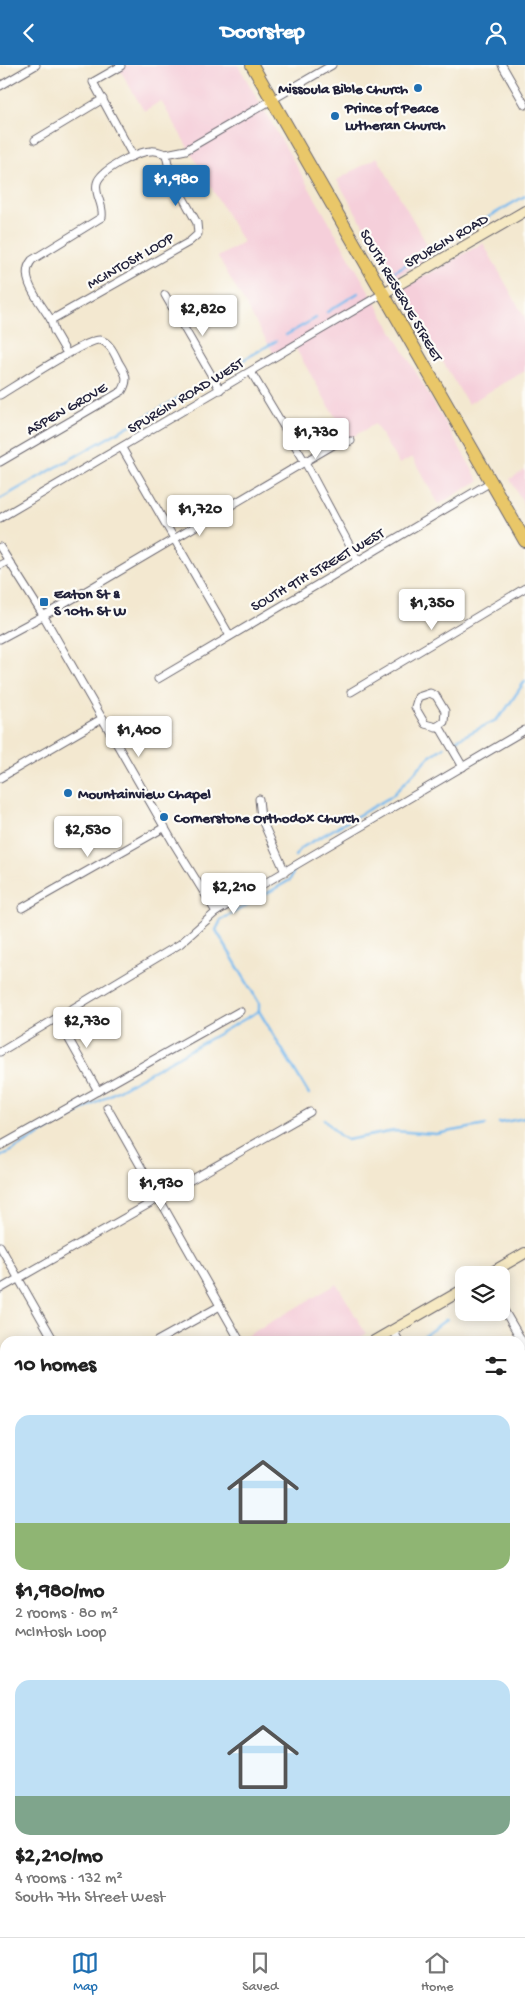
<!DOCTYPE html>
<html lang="en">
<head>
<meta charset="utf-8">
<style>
  body { margin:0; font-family:"Gochi Hand",sans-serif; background:#f2f2f2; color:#222; height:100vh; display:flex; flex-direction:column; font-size:19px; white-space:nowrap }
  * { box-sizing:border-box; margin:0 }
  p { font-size:16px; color:#767676 }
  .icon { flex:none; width:28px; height:28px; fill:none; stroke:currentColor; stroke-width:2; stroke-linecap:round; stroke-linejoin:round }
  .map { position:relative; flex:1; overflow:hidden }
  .details { position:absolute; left:0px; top:1271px; width:525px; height:601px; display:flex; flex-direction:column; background:#fff; border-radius:15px 15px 0 0; box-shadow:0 2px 12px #0003 }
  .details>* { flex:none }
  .controls { position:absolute; left:455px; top:1201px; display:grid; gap:10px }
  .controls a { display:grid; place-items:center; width:55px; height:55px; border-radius:10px; background:#fff; box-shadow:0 2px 12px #0003; font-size:25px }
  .price { position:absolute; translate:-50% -42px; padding:0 11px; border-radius:5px; background:#fff; color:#222; font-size:16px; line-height:32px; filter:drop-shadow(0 1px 2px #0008) }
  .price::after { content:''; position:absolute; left:50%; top:30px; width:15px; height:11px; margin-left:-8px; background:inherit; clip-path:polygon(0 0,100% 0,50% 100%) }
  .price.selected { background:#1f6fb2; color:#fff }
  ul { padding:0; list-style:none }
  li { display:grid; align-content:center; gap:10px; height:265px; padding:0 15px }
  li span { display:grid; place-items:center; height:155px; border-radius:15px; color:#555 }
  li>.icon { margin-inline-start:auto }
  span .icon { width:90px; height:90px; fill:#fffc; stroke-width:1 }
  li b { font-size:21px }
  h2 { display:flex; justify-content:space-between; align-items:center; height:60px; padding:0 15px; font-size:21px }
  header { display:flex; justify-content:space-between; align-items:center; height:65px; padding:0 15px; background:#1f6fb2; color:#fff; font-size:22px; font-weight:800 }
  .menu { display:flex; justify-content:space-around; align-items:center; height:70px; border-top:1px solid #e0e0e0; background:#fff; font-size:14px; color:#767676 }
  .menu a { display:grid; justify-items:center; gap:2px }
  .menu .selected { color:#1f6fb2 }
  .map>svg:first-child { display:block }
</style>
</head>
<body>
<header><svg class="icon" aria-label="back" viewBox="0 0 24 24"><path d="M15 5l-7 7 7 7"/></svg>Doorstep<svg class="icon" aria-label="person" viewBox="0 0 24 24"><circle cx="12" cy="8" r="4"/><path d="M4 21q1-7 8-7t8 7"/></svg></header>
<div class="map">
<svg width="525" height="1872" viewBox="0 0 525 1872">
  <rect width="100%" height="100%" fill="#fdfcf7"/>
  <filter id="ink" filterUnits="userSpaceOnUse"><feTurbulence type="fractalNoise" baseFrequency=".02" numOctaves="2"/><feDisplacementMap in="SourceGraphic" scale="10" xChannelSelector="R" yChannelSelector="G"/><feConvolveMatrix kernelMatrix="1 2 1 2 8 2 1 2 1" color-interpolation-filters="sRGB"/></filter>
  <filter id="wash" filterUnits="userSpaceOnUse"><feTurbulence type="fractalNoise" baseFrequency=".0096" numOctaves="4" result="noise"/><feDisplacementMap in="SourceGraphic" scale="20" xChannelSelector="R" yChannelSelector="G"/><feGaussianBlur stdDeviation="1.12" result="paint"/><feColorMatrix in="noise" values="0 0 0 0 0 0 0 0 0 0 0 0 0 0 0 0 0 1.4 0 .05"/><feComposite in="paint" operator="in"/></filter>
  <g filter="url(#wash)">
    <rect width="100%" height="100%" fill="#f3e8d0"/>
    <g fill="#f5cfda">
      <path d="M117,0H238L479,416L439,439L412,392L399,399L375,359L348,374L293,279L274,289L218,192L243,177L161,36L144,46Z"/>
      <path d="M377,92L433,190L394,213L337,115Z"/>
      <path d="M483,178L525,253V306L468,339L400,225Z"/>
      <path d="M525,405V441L510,414Z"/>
      <path d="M337,1219L366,1269L354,1276H247L245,1272Z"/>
      <path d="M5,1429V1486L0,1489V1432Z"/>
      <path d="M525,1730V1770L520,1773V1733Z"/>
    </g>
    <path fill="#d1bdcb" d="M5,1501V1715L0,1707V1504Z"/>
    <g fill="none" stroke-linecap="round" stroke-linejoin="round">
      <g stroke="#78baee" stroke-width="2.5">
        <path d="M395,206L525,131"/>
        <path d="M327,247L358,228"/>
        <path d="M286,270L316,253"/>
        <path d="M217,310L276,276"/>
        <path d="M0,434L208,316"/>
        <path d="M456,675L496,655L504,647L525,616"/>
        <path d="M295,791L301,783L392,731L429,692L444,682"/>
        <path d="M259,946L309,1029"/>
        <path d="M324,1054L339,1070L347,1075L394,1066L436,1069L486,1060"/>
        <path d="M499,1058L525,1053"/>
        <path d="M0,1092L259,946V938L216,865L221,855L290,815L294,805"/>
        <path d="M417,1276L447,1254"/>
        <path d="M129,1872L130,1868"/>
      </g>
    </g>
  </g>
  <g filter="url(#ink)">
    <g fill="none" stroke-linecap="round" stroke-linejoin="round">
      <defs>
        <g id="street">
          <path d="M502,0L525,40"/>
          <path d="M121,1L93,17L133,91"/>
          <path d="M0,21L36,0"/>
          <path d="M35,75L103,34"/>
          <path d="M165,230L220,325"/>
          <path d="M51,255C41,238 17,213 32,195L102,152C104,139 94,130 97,118C100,105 138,86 151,86C156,85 162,88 166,89"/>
          <path d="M65,285L54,266L51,255L189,177L198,169L197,158L170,109L166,89L186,85L332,0"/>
          <path d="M251,307L305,397L358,496"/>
          <path d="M0,330C15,321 88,273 100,275C110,277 115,290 119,298C126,309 129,315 122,326L0,397"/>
          <path d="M122,383L230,571"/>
          <path d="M0,453L382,229"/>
          <path d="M0,482L43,550L174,779L216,847"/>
          <path d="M0,500L8,496"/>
          <path d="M0,574L52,546L335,379L351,376"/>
          <path d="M158,614L491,417"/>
          <path d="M351,627L525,523"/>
          <path d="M430,628L436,631L445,646L444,657L436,662L425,659L415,642L418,632Z"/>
          <path d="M439,661L463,702"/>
          <path d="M0,713L103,653"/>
          <path d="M259,734L261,753L285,807"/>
          <path d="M22,843L165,762"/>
          <path d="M57,953L98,1026"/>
          <path d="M0,987L180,879L216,847L525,665"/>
          <path d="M107,1042L240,1276"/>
          <path d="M0,1081L240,946"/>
          <path d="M0,1181L54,1276"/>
          <path d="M0,1224L310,1047"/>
          <path d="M501,1240L525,1281"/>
          <path d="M393,1265L399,1276"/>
          <path d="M157,1276L220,1241"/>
          <path d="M0,1365L5,1362"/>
          <path d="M525,1668L522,1672L525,1682"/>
          <path d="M520,1708L525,1705"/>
          <path d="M520,1781L525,1778"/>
          <path d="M520,1817L525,1825"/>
          <path d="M12,1872L19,1868"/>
          <path d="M429,1872L437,1868"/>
        </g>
        <g id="secondary">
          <path d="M382,229L525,146"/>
          <path d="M487,1210L525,1188"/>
          <path d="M374,1276L464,1224"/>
          <path d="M0,1500L5,1497"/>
        </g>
        <path id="highway" d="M252,0L525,476"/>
      </defs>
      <use href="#street" stroke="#6b676f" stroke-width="9"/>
      <use href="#secondary" stroke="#6b676f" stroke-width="12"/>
      <use href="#highway" stroke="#6b676f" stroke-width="14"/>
      <use href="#street" stroke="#fff" stroke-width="7"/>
      <use href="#secondary" stroke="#f6e9c3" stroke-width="10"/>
      <use href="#highway" stroke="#e9c769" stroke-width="12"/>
    </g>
  </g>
  <g fill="#1f6fb2" stroke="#fdfcf7" stroke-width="2">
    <circle cx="418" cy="23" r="5"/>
    <circle cx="335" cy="51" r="5"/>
    <rect x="39" y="532" width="10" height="10" rx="2.5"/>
    <circle cx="68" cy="728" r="5"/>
    <circle cx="164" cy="752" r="5"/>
  </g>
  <g text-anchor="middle" stroke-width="4.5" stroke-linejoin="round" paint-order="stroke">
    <g font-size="15" font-weight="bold" fill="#22223b" stroke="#fdfcf7" text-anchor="start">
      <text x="408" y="28" text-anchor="end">Missoula Bible Church</text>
      <text x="345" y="47">Prince of Peace<tspan x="345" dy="17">Lutheran Church</tspan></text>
      <text x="54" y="533">Eaton St &amp;<tspan x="54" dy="17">S 10th St W</tspan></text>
      <text x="78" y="733">Mountainview Chapel</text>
      <text x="174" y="757">Cornerstone Orthodox Church</text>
    </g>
    <g font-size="15" fill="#22223b" stroke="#fdfcf7">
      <text transform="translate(446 175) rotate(-30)" y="5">SPURGIN ROAD</text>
      <text transform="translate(130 195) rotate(-30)" y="5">MCINTOSH LOOP</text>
      <text transform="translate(402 230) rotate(60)" y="5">SOUTH RESERVE STREET</text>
      <text transform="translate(185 330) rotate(-31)" y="5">SPURGIN ROAD WEST</text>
      <text transform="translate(66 343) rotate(-30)" y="5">ASPEN GROVE</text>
      <text transform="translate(317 504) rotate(-30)" y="5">SOUTH 9TH STREET WEST</text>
    </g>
  </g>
</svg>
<div class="controls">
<a><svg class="icon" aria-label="layers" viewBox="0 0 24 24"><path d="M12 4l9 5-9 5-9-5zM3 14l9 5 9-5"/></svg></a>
</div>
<b class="price selected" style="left:176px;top:142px">$1,980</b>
<b class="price" style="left:203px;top:272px">$2,820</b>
<b class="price" style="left:316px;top:395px">$1,730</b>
<b class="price" style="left:200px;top:472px">$1,720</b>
<b class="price" style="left:432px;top:566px">$1,350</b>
<b class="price" style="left:139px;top:693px">$1,400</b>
<b class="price" style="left:88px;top:793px">$2,530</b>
<b class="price" style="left:234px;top:850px">$2,210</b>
<b class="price" style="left:87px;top:984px">$2,730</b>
<b class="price" style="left:161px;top:1146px">$1,930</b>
<section class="details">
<h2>10 homes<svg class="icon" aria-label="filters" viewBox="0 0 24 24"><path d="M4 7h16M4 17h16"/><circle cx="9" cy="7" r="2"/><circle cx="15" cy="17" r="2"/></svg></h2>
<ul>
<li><span style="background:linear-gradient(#bfe0f5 70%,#8fb573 0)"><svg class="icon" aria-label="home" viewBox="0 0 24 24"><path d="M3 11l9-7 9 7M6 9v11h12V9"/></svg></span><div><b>$1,980/mo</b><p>2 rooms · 80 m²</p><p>McIntosh Loop</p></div></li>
<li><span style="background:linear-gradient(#bfe0f5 75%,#7fa58c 0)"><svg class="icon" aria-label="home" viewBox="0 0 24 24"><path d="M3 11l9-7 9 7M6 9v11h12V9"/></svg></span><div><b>$2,210/mo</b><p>4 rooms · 132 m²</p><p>South 7th Street West</p></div></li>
</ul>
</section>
</div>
<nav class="menu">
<a class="selected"><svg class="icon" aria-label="map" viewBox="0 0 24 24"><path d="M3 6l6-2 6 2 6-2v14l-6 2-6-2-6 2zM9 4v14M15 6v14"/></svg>Map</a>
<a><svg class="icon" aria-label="saved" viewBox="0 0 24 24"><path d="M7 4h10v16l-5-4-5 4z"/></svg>Saved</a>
<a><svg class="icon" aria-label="home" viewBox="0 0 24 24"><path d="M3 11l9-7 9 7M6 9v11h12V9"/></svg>Home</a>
</nav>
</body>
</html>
